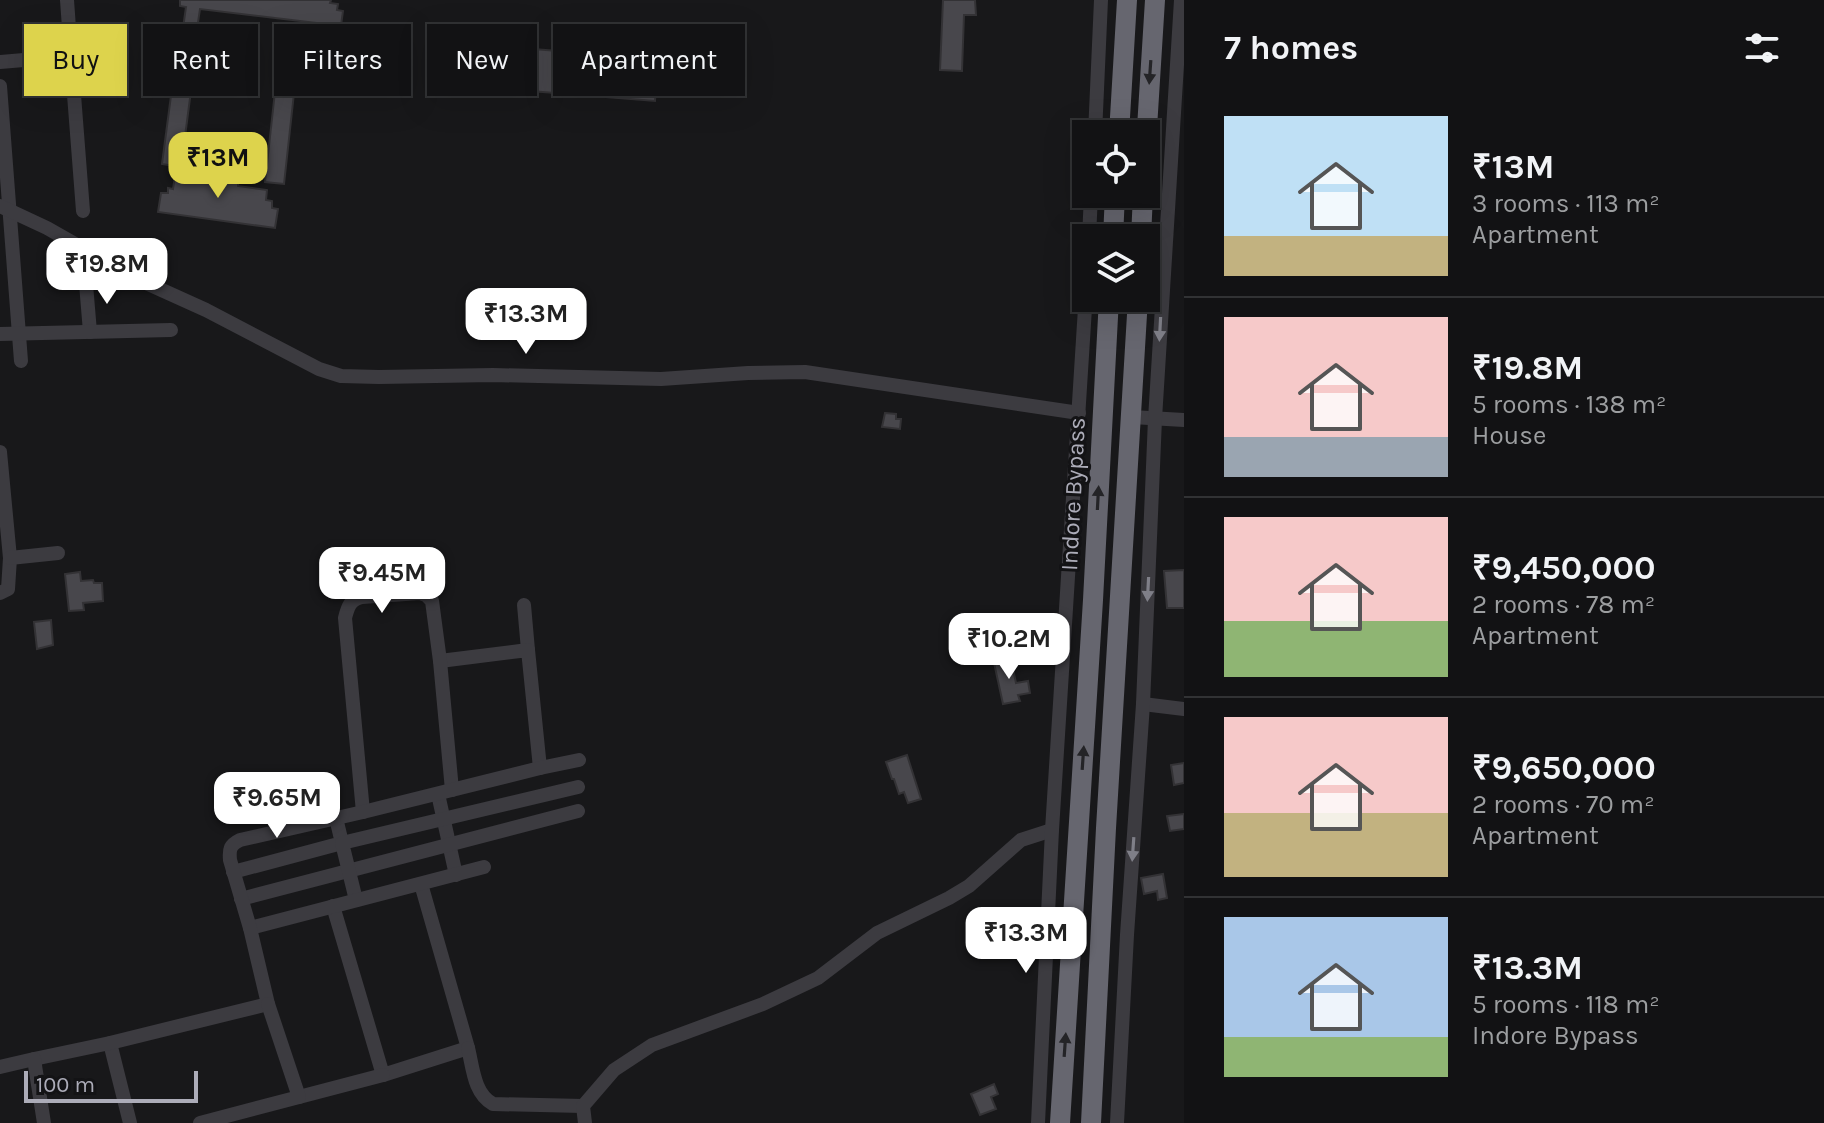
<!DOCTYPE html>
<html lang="en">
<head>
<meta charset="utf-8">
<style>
  body { margin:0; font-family:Karla,sans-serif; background:#1b1b1d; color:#f1f3f6; height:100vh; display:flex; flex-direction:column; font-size:30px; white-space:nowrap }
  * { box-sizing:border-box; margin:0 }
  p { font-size:26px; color:#9c9ea0 }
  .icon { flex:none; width:44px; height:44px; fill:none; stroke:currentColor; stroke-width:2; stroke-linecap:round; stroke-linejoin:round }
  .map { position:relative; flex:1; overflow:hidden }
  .side { display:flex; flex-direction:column; background:#121214; width:640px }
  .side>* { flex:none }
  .banner { position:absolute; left:24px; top:24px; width:760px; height:72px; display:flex; gap:16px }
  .controls { position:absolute; left:1072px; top:120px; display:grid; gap:16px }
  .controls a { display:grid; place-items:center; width:88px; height:88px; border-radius:0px; background:#121214; box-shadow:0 8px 32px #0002,0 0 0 2px #313234; font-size:40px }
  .scale { position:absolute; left:24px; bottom:20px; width:174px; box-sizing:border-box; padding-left:8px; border:4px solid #acacb8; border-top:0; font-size:22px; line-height:28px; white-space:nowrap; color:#acacb8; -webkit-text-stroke:6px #131315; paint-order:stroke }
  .price { position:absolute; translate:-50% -68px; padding:0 18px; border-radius:16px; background:#fff; color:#222; font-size:26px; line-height:52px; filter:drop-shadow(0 2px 4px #0008) }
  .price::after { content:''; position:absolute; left:50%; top:48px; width:24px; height:18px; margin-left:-12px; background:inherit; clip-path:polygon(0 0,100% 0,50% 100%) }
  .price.on { background:#ddd34c; color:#111 }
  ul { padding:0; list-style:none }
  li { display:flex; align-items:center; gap:24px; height:200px; padding:0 40px }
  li+li { border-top:2px solid #313234 }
  li span { display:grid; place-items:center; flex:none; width:224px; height:160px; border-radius:0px; color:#555 }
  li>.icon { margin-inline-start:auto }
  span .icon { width:96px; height:96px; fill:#fffc; stroke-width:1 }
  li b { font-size:34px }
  h2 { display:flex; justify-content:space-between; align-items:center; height:96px; padding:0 40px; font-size:34px }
  .pill { padding:0 28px; border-radius:0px; background:#121214; box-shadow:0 8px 32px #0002,0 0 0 2px #313234; font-size:28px; line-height:72px }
  .pill.on { background:#ddd34c; color:#111 }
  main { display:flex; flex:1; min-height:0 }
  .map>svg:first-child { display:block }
</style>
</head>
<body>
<main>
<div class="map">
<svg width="1184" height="1123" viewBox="0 0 1184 1123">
  <rect width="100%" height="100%" fill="#18181a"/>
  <g fill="#48474c" stroke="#333235" stroke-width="2">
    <path d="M180,0H331L330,3L338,4L337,10L343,11L340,33L325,31L326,24L200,9L197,29L199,30L181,167L162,164L180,27L183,28L186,7L180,6Z"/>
    <path d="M943,0H975L976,15H964L962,71L940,70Z"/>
    <path d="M281,37L300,39L284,184L265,182Z"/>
    <path d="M470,44L658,59L655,101L467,86Z"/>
    <path d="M176,170L238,179V186L267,190L266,200L272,201V208L278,209L275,228L158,212L161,193H168V188L173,189Z"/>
    <path d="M885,413L896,414V419H901L900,429L882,427Z"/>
    <path d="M1184,570V608H1167L1164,571Z"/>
    <path d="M80,572L81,581L93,580L94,583H102L103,601L83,603L84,610L69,611L65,574Z"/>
    <path d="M51,620L53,645L37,649L34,622Z"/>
    <path d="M1010,655L1016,683L1028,681L1030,693L1018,695L1020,701L1003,704L993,658Z"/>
    <path d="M907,755L921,799L908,803L904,792L899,794L894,779H892L886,762Z"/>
    <path d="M1184,763V783L1174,785L1171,765Z"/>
    <path d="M1184,814V829L1170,831L1167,816Z"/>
    <path d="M1163,874L1167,898L1158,900L1157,891L1144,894L1141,878Z"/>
    <path d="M994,1084L998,1094L991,1097L996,1109L980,1115L971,1094Z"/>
  </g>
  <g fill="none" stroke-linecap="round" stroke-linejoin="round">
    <g stroke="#3c3b40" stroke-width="14">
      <path d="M67,0L71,56"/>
      <path d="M0,62L71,56L83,211"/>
      <path d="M0,86L21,361"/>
      <path d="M1095,134L1101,0"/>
      <path d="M0,206L47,228L133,277L206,310L319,369L341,376L379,377L493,375L661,379L748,373L805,372L1079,413"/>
      <path d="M1089,238L1091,194"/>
      <path d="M86,284L90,332"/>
      <path d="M0,334L171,330"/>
      <path d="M1132,417L1184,420"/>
      <path d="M0,452L10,558L8,589L0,593"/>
      <path d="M10,558L58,553"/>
      <path d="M524,605L528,650"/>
      <path d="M440,661L528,650L540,768"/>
      <path d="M1143,704L1184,709"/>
      <path d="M438,794L456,875"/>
      <path d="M363,812L345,618C348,606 350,600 362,597L420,593L426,595L432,601L440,661L452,790"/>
      <path d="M233,872L342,843L336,818"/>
      <path d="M241,899L578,811"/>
      <path d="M356,900L342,843L578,787"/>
      <path d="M333,906L383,1075L468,1048L421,884"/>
      <path d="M250,928L484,867"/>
      <path d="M110,1043L130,1123"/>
      <path d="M468,1048C473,1068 474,1094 493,1104L583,1106"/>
      <path d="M34,1059L110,1043L268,1004L250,928L230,860C229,849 230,845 240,840L363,812L540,768L579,760"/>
      <path d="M0,1067L34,1059L44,1123"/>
      <path d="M299,1097L383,1075"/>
      <path d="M200,1123L299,1097L268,1004"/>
      <path d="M585,1123L583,1106L614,1070L652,1045L763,1004L818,978L877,933L949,898L969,886L1021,840L1052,830"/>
      <path d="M1038,1123L1052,830L1086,292"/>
      <path d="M1117,1123L1127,935L1143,704L1155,419L1181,0"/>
    </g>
    <g stroke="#66666f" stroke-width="20">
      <path d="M1119,134L1127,0"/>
      <path d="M1146,144L1155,0"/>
      <path d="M1113,238L1115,194"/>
      <path d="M1141,238L1143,194"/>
      <path d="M1060,1123L1093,600L1109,298"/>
      <path d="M1091,1123L1106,828L1138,298"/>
    </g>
  </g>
  <defs><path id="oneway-solid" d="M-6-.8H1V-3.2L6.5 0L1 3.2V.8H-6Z" transform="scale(2)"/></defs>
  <g fill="#242427">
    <use href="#oneway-solid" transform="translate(1150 72) rotate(94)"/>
    <use href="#oneway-solid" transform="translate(1098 498) rotate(-87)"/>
    <use href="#oneway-solid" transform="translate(1083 758) rotate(-86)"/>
    <use href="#oneway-solid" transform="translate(1065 1045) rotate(-86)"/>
  </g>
  <g fill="#7f7f88">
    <use href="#oneway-solid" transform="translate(1160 329) rotate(93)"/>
    <use href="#oneway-solid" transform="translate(1148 589) rotate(93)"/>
    <use href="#oneway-solid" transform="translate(1133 849) rotate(94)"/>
  </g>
  <g text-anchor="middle" stroke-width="6" stroke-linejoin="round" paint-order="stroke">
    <g font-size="24" fill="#acacb8" stroke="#131315">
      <text transform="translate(1073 494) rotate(-87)" y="8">Indore Bypass</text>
    </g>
  </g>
</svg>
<div class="controls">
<a><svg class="icon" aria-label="locate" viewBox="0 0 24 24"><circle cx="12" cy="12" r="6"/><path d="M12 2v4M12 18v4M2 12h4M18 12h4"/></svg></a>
<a><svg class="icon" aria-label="layers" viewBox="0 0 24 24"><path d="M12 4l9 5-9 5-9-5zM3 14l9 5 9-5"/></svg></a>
</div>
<div class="scale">100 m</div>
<b class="price on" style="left:218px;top:200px">₹13M</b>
<b class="price" style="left:107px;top:306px">₹19.8M</b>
<b class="price" style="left:526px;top:356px">₹13.3M</b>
<b class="price" style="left:382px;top:615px">₹9.45M</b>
<b class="price" style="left:1009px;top:681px">₹10.2M</b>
<b class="price" style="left:277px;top:840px">₹9.65M</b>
<b class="price" style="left:1026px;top:975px">₹13.3M</b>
<div class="banner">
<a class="pill on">Buy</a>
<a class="pill">Rent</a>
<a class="pill">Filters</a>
<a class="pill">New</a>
<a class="pill">Apartment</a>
</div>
</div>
<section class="side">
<h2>7 homes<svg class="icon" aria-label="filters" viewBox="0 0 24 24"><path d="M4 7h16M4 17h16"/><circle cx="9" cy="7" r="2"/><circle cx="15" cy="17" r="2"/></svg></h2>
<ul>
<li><span style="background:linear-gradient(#bfe0f5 75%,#c2b280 0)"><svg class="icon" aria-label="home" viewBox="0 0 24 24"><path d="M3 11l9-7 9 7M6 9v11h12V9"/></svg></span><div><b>₹13M</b><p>3 rooms · 113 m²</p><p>Apartment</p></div></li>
<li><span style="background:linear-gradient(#f6c9c9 75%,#9aa5b1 0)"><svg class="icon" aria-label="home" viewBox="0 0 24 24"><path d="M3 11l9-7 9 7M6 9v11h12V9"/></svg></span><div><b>₹19.8M</b><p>5 rooms · 138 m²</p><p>House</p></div></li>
<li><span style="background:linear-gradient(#f6c9c9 65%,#8fb573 0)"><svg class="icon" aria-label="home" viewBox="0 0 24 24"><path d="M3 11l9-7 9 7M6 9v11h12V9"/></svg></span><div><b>₹9,450,000</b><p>2 rooms · 78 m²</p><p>Apartment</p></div></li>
<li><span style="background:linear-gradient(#f6c9c9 60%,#c2b280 0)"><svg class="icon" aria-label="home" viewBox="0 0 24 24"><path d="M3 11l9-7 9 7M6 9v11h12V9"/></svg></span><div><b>₹9,650,000</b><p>2 rooms · 70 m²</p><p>Apartment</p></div></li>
<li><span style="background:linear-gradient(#a9c7e8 75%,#8fb573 0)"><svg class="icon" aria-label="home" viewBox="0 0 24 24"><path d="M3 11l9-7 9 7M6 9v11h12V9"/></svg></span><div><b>₹13.3M</b><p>5 rooms · 118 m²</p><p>Indore Bypass</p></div></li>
</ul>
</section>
</main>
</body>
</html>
